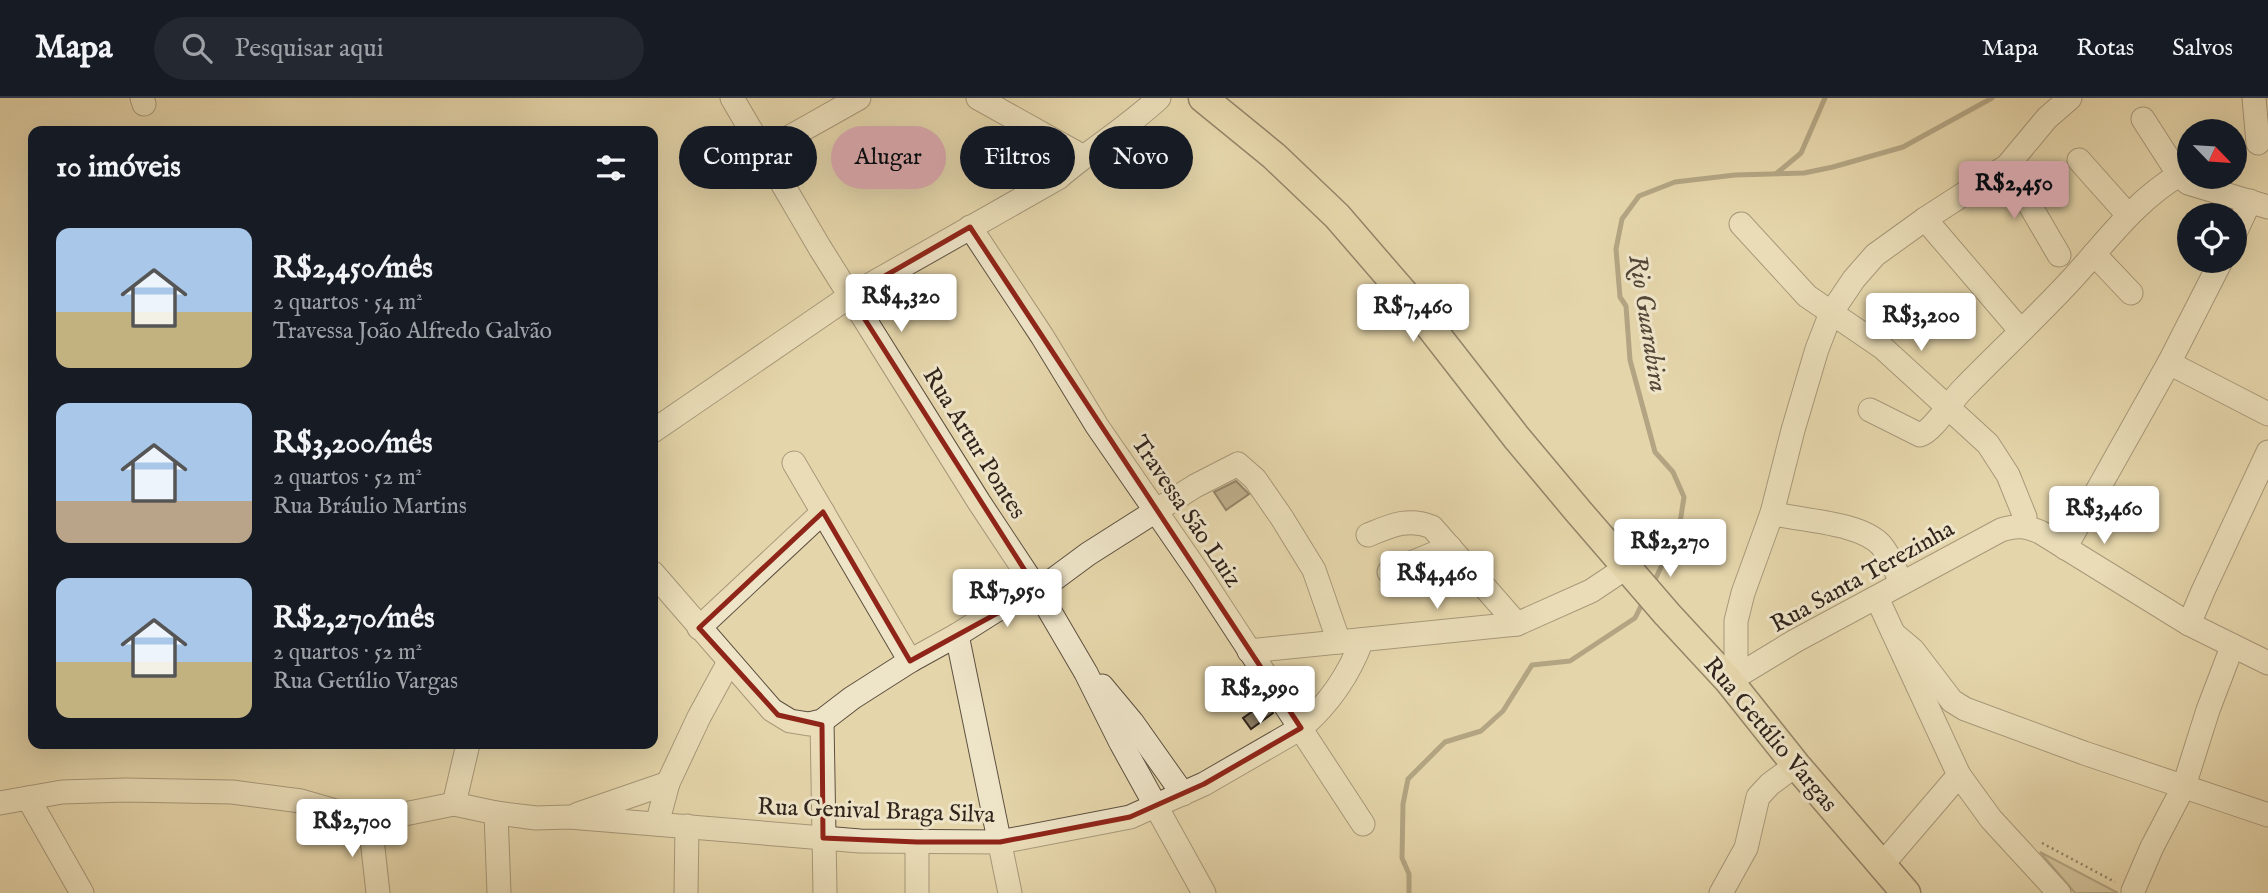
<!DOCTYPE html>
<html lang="pt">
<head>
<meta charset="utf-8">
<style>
  body { margin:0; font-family:"IM FELL English",serif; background:#242831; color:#f1f3f6; height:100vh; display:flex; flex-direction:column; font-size:26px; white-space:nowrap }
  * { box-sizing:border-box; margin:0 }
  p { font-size:23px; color:#9ea1a6 }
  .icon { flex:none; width:38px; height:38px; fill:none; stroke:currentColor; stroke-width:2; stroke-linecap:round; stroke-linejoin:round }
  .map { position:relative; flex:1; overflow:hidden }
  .panel { position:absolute; left:28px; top:28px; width:630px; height:623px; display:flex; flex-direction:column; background:#171b24; border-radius:14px; box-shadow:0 7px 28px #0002 }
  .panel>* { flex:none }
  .banner { position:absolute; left:679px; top:28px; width:665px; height:63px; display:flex; gap:14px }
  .needle { width:46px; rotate:115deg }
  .buttons { position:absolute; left:2177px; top:21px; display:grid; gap:14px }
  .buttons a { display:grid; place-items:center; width:70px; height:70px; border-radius:50%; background:#171b24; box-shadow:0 7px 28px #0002; font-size:35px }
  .price { position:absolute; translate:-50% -60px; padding:0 16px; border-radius:7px; background:#fff; color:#222; font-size:23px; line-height:46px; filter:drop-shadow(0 2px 4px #0008) }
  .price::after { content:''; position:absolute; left:50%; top:42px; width:21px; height:16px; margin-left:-10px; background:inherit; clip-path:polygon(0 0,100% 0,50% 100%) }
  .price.on { background:#c59692; color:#111 }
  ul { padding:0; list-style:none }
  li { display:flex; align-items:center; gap:21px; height:175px; padding:0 28px }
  li span { display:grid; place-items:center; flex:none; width:196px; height:140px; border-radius:14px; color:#555 }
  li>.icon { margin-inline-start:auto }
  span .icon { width:84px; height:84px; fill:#fffc; stroke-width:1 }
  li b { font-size:30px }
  h2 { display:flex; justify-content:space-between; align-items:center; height:84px; padding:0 28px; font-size:30px }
  .chip { padding:0 24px; border-radius:32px; background:#171b24; box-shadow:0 7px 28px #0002; font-size:24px; line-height:63px }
  .chip.on { background:#c59692; color:#111 }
  header { display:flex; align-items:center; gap:42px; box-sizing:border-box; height:98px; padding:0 35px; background:#171b24; border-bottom:2px solid #363941 }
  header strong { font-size:33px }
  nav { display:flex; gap:38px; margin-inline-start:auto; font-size:24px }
  .search { width:490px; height:63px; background:#242831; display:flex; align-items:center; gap:18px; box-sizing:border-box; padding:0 24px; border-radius:38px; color:#9ea1a6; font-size:26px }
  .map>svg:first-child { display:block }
</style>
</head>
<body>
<header>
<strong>Mapa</strong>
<div class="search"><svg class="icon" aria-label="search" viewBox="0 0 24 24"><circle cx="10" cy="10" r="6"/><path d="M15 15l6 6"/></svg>Pesquisar aqui</div>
<nav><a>Mapa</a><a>Rotas</a><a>Salvos</a></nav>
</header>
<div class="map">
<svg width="2268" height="795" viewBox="0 0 2268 795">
  <rect width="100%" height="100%" fill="#e5d5aa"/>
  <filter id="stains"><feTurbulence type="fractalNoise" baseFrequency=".00286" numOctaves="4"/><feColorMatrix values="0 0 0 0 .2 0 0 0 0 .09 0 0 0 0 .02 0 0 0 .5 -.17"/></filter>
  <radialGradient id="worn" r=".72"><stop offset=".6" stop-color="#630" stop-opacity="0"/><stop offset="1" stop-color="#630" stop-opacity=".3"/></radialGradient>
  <path fill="#c6b792" stroke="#7b6e57" stroke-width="2" d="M2040,754L2118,795H2075Z"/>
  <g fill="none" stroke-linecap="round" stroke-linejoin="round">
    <g stroke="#776a54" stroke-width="5">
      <path d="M1777,75L1801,55L1825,0"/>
      <path d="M1653,486L1679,431L1684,399L1673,374L1655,354L1630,262L1626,208L1620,199L1616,151L1622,121L1639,98L1675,84L1735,77L1804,75L1833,69L1903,49L1992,0"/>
      <path d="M1409,795V776L1402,760L1403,706L1408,681L1445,644L1481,633L1503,613L1532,567L1570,563L1635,520L1643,504"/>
    </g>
  </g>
  <g fill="#8e8066" stroke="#30241c" stroke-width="2">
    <path d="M1236,383L1249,396L1226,412L1214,394Z"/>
    <path d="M1266,604L1273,615L1251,631L1243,620Z"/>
  </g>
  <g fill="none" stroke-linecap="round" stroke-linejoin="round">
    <defs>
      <g id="minor">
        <path d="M142,0L144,6"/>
        <path d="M732,0L820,150L979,404L1038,493L1086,575L1121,645L1204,795"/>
        <path d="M978,0L1082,58"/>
        <path d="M2254,0L2258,45"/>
        <path d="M2143,21L2179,77L2188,85L2268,109"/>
        <path d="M763,54L859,0"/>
        <path d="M2079,62L2128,117"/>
        <path d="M2007,68L2059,157"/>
        <path d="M1925,121L2020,232"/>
        <path d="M1741,126L1807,198L1883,250L1988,346L2008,377L2025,419L2024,428"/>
        <path d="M970,129L1042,238L1097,328L1202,480L1363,726"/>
        <path d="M2235,135L2250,103"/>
        <path d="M2094,156L2131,195"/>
        <path d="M2169,265L2268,316"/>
        <path d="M1870,312L1920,337C1934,332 1950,304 1963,291C1999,254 2037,219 2072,181C2106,144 2135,103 2179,77"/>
        <path d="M653,333L850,198L1058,80C1090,52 1127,30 1159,0"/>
        <path d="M794,365L910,563"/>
        <path d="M1772,415C1801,423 1860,424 1881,447C1890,457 1895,473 1902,485"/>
        <path d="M1368,437C1390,428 1408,419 1432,429L1517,526"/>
        <path d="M2065,450L2169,265L2221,163"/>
        <path d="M1389,474L1450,449"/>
        <path d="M653,475L772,612L790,623L809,626L822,623L852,600L910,563L957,537L995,513L1038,493L1088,456L1195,388L1238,366L1255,381L1282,420L1314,472L1339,544"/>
        <path d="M1877,500L1959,677L1991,721L2059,795"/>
        <path d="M2189,526L2203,493L2268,354"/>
        <path d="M699,530L823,414"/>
        <path d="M1894,536L1913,552L1952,603L1965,611L2084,655L2268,717"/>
        <path d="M957,537L1010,795"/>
        <path d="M1249,553L1517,526L1591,493L1627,469"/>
        <path d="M1729,583L1736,559V523L1743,495L1772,415L1793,332L1817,251L1831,215L1854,181L1875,157L1925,121L2007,68L2047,20L2070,0"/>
        <path d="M1729,583L1795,543L2001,432C2017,427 2025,428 2040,434L2189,526L2268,565"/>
        <path d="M1102,588L1132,624L1183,696"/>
        <path d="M822,623L825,795"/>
        <path d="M28,700L82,795"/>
        <path d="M0,705L62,694L126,692L232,694L301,703L370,723L454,706L496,715L536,720L569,719L860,743L1000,744L1130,719L1204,686L1301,630C1329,606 1349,577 1362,542"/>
        <path d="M454,706L468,646"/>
        <path d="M496,715L499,795"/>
        <path d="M578,716L668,685"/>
        <path d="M370,723L378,795"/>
        <path d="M657,726L668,685L699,619L729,564"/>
        <path d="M917,744V795"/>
        <path d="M1881,768L1959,677"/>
        <path d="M2133,793L2152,749L2184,688L2208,612L2232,549"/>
        <path d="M686,795L687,728"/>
        <path d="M1721,795L1746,750L1758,699L1770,686L1796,667"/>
      </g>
      <path id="major" d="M1203,0L1274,58L1337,118L1407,199L1516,339L1578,413L1667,516L1729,583L1796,667L1906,795"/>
    </defs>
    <use href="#minor" stroke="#5d5040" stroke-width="25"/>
    <use href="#major" stroke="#30241c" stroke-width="31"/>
    <path stroke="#30241c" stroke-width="2.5" stroke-dasharray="2 3.5" stroke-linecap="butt" d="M2042,745L2115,784"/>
    <use href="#minor" stroke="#eee4c8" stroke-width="23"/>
    <use href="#major" stroke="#e5d5aa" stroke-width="28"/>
  </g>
  <path d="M0 0H2268V795H0ZM970,129L1301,630L1204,686L1130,719L1000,744H917L823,740L822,627L778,617L699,530L823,414L910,563L1038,493L850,198Z" fill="#e5d5aa" fill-opacity=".55" fill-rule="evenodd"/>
  <path fill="none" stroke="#8f2418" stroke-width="5" stroke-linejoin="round" d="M970,129L1301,630L1204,686L1130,719L1000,744H917L823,740L822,627L778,617L699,530L823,414L910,563L1038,493L850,198Z"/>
  <g text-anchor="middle" stroke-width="6" stroke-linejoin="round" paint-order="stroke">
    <g font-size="24" fill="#30241c" stroke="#eee4c8">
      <text transform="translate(975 345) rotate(58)" y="8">Rua Artur Pontes</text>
      <text transform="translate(1187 413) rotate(56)" y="8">Travessa São Luiz</text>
      <text transform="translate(1862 478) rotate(-29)" y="8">Rua Santa Terezinha</text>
      <text transform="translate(1771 636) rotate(50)" y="8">Rua Getúlio Vargas</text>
      <text transform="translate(876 712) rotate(2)" y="8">Rua Genival Braga Silva</text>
    </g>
    <g font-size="26" font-style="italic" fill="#544738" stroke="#eee4c8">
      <text transform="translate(1649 225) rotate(81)" y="9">Rio Guarabira</text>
    </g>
  </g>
  <rect width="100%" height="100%" filter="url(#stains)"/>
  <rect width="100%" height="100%" fill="url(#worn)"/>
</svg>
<div class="buttons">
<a><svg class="needle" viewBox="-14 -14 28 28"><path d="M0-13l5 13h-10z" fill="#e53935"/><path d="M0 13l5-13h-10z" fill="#9ea1a6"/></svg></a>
<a><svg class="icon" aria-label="locate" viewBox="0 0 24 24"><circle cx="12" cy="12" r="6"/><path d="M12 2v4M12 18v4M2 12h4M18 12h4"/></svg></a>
</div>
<b class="price on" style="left:2014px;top:123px">R$2,450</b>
<b class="price" style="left:901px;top:236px">R$4,320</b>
<b class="price" style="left:1413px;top:246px">R$7,460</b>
<b class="price" style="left:1921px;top:255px">R$3,200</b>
<b class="price" style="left:2104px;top:448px">R$3,460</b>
<b class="price" style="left:1670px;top:481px">R$2,270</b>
<b class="price" style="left:1437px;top:513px">R$4,460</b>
<b class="price" style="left:1007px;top:531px">R$7,950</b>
<b class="price" style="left:1260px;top:628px">R$2,990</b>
<b class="price" style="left:352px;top:761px">R$2,700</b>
<div class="banner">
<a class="chip">Comprar</a>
<a class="chip on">Alugar</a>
<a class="chip">Filtros</a>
<a class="chip">Novo</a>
</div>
<section class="panel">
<h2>10 imóveis<svg class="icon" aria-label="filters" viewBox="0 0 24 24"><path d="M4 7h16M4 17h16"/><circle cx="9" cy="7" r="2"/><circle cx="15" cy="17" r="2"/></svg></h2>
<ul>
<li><span style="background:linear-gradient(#a9c7e8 60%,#c2b280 0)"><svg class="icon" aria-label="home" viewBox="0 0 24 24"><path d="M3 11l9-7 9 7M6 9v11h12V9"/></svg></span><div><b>R$2,450/mês</b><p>2 quartos · 54 m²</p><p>Travessa João Alfredo Galvão</p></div></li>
<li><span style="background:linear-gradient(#a9c7e8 70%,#b9a48a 0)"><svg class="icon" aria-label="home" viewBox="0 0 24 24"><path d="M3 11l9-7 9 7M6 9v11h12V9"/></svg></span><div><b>R$3,200/mês</b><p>2 quartos · 52 m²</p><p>Rua Bráulio Martins</p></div></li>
<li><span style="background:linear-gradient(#a9c7e8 60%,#c2b280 0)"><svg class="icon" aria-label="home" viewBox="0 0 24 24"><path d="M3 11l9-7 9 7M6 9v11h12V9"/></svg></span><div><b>R$2,270/mês</b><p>2 quartos · 52 m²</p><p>Rua Getúlio Vargas</p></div></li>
</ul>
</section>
</div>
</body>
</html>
